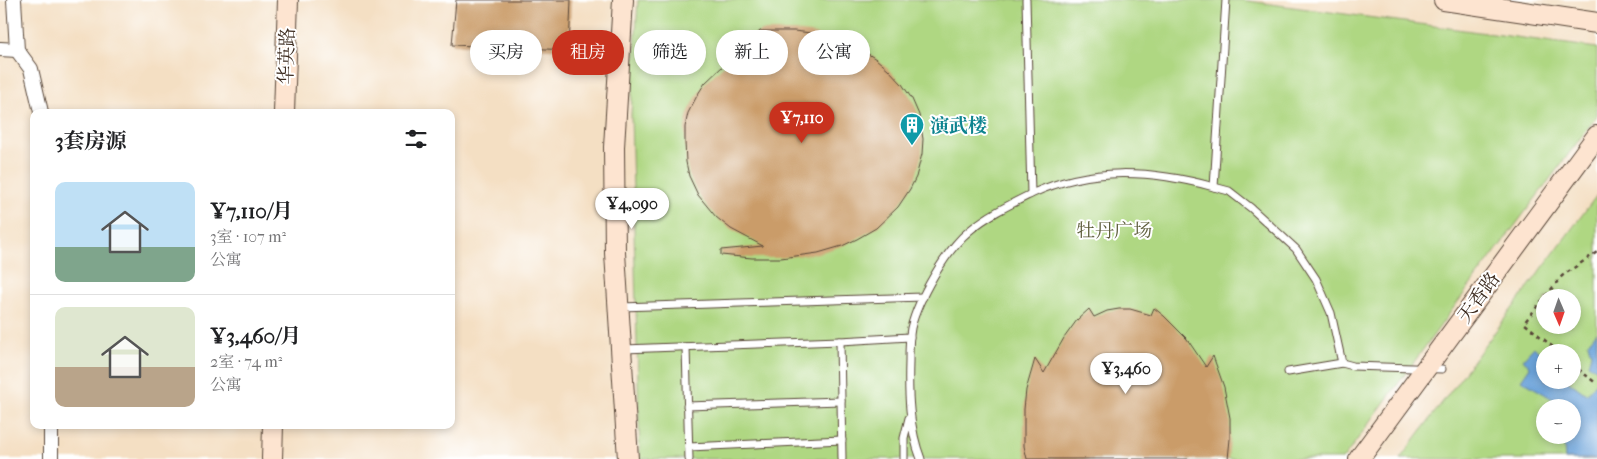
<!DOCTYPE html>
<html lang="zh">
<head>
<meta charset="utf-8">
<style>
  body { margin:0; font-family:"IM FELL French Canon","Noto Serif SC",serif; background:#f6f6f6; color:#202124; height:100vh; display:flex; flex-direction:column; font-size:19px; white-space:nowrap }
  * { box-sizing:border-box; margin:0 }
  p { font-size:16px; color:#757577 }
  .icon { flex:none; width:28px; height:28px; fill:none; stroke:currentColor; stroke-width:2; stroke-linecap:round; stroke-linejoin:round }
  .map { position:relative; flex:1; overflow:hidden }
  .sheet { position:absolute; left:30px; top:109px; width:425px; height:320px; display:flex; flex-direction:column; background:#fff; border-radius:10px; box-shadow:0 2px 8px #0003 }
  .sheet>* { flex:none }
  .top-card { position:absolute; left:470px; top:30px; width:475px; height:45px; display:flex; gap:10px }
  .needle { width:32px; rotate:178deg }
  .fabs { position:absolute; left:1536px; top:289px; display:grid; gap:10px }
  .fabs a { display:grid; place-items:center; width:45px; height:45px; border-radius:50%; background:#fff; box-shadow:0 2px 8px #0003; font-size:25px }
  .price { position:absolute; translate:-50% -42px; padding:0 11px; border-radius:18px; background:#fff; color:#222; font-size:16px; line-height:32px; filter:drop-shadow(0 1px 2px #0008) }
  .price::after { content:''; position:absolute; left:50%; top:30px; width:15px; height:11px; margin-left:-8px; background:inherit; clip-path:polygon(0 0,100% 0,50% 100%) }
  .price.current { background:#c8321e; color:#fff }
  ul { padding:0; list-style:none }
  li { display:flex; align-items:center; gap:15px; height:125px; padding:0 25px }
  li+li { border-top:1px solid #e0e0e0 }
  li span { display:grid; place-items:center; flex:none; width:140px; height:100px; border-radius:10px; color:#555 }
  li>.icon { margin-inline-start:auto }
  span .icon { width:60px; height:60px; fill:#fffc; stroke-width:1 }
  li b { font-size:21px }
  h2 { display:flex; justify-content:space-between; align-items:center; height:60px; padding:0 25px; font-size:21px }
  .pill { padding:0 18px; border-radius:22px; background:#fff; box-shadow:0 2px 8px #0003; font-size:18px; line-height:45px }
  .pill.current { background:#c8321e; color:#fff }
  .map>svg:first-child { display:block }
</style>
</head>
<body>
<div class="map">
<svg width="1597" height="459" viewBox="0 0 1597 459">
  <rect width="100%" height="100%" fill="#fff"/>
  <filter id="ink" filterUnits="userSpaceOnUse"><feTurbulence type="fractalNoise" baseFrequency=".02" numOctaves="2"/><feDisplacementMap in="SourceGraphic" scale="10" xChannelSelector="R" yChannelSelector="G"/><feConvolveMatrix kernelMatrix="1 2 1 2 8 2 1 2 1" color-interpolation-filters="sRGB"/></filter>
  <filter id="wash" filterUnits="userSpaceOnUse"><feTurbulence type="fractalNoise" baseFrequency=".0096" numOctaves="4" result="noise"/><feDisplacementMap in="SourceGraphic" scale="20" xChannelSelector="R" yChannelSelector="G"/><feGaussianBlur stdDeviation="1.12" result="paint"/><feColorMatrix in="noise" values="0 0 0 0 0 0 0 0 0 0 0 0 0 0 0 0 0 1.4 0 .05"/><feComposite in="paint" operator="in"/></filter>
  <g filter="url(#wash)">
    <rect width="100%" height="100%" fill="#f4dfc3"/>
    <g fill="#afd782" stroke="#758050" fill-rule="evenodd">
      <path d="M638,0H1241L1597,48V116L1460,299L1343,459H640L631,114Z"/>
      <path d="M1597,195V459H1400ZM1545,298H1572V325H1545ZM1545,352H1572V380H1545ZM1545,408H1572V435H1545Z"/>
    </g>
    <g fill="#6ba2d9" stroke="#53667c">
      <path d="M1597,332V370L1588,364L1591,354L1588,343Z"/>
      <path d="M1534,347L1545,358V380H1567L1586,394L1597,382V459H1565L1563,435H1572V408L1558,407L1556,401L1521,380L1530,367L1523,359Z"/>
    </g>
    <g id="blocks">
      <g fill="#ca9c69">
        <path d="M456,0H571L569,50L452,45Z"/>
        <path d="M760,31H794L811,33L829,38L862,50L876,59L888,69L902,84L912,99L919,115L923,139L922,154L916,177L910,189L898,207L876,228L857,239L842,246L818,253L781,258H752L721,255V250L763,246L731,229L716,217L698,195L689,176L686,162L685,142V127L688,113L698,94L705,83Z"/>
        <path d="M1154,308L1164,316L1187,339L1206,367L1213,356L1224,387L1230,418V439L1228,459H1027L1024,446V409L1026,390L1035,359L1044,373L1064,338L1077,320L1089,309L1094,317L1107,311L1119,309H1130L1151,315Z"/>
      </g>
    </g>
  </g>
  <g filter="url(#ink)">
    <use href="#blocks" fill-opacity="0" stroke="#574537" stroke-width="1"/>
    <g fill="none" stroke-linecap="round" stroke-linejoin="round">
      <defs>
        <g id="lane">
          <path d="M1026,0L1031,194C1092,166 1151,170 1214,187L1226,0"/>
          <path d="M1214,187L1229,191L1251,208L1296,249L1316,279L1331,313L1342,363L1353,366L1442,369"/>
          <path d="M621,307L923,297"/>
          <path d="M840,341L910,337"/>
          <path d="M686,347L689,459"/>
          <path d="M624,349L840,341L842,459"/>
          <path d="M1288,372L1342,363"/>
          <path d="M687,406L841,401"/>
          <path d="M689,447L842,440"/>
          <path d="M904,459V438L909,418"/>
          <path d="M921,459C909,428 908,394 909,362C909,351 909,338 911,328C918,299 946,250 969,231C988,215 1009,205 1031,194"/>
        </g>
        <g id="street">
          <path d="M14,0L17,50L31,69L41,112"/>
          <path d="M0,49L17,50"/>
          <path d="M51,425V459"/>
        </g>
        <g id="secondary">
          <path d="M623,0L614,147L615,253L628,459"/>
          <path d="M1444,0L1597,23"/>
          <path d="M284,112L288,0"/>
          <path d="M272,459L273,425"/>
          <path d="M1359,459L1597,136"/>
        </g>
      </defs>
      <use href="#lane" stroke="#574537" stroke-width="9"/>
      <use href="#street" stroke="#574537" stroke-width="16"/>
      <use href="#secondary" stroke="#574537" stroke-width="22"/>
      <g stroke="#574537" stroke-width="2.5" stroke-dasharray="4 4" stroke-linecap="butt">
        <path d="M1559,352L1524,323L1562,276L1597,252"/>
        <path d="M1572,364L1597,384"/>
      </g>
      <use href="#lane" stroke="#fff" stroke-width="7"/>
      <use href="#street" stroke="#fff" stroke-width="14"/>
      <use href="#secondary" stroke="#fde4d0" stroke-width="20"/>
    </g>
  </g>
  <defs>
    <symbol id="building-pin" viewBox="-11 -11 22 30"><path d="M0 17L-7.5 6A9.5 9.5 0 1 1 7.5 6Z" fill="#0f9aa8" stroke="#fff"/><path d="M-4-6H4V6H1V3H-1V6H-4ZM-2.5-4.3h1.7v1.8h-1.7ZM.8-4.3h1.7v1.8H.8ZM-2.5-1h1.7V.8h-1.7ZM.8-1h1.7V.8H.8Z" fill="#fff"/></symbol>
  </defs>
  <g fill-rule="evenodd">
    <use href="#building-pin" x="898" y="111" width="28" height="38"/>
  </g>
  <g text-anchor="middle" stroke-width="4" stroke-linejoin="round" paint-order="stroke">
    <g font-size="19" fill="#3b2a1e" stroke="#fff">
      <text transform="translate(286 56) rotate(-88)" y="7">华英路</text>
      <text transform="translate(1478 297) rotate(-54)" y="7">天香路</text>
    </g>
    <g font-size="19" font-weight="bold" fill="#0d838f" stroke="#fff" text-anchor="start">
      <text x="930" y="132">演武楼</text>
    </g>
    <g font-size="19" fill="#5e5e3c" stroke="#fff">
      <text x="1114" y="237">牡丹广场</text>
    </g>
  </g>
</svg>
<div class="fabs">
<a><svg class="needle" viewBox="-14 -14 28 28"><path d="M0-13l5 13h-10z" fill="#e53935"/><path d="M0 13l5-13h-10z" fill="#757577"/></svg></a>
<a>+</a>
<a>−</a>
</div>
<b class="price current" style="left:802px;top:144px">¥7,110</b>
<b class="price" style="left:632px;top:230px">¥4,090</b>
<b class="price" style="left:1126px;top:395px">¥3,460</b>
<div class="top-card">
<a class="pill">买房</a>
<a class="pill current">租房</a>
<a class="pill">筛选</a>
<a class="pill">新上</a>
<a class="pill">公寓</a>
</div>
<section class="sheet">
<h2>3套房源<svg class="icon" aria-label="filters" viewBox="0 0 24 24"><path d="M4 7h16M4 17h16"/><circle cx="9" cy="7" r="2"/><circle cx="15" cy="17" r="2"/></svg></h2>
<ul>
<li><span style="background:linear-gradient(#bfe0f5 65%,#7fa58c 0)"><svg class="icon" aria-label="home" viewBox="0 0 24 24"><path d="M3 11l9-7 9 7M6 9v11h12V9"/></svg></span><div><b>¥7,110/月</b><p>3室 · 107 m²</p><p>公寓</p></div></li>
<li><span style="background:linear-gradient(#dfe7d0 60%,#b9a48a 0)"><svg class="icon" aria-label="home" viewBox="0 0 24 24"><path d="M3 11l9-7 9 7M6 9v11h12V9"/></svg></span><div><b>¥3,460/月</b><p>2室 · 74 m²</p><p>公寓</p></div></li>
</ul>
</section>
</div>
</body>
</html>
